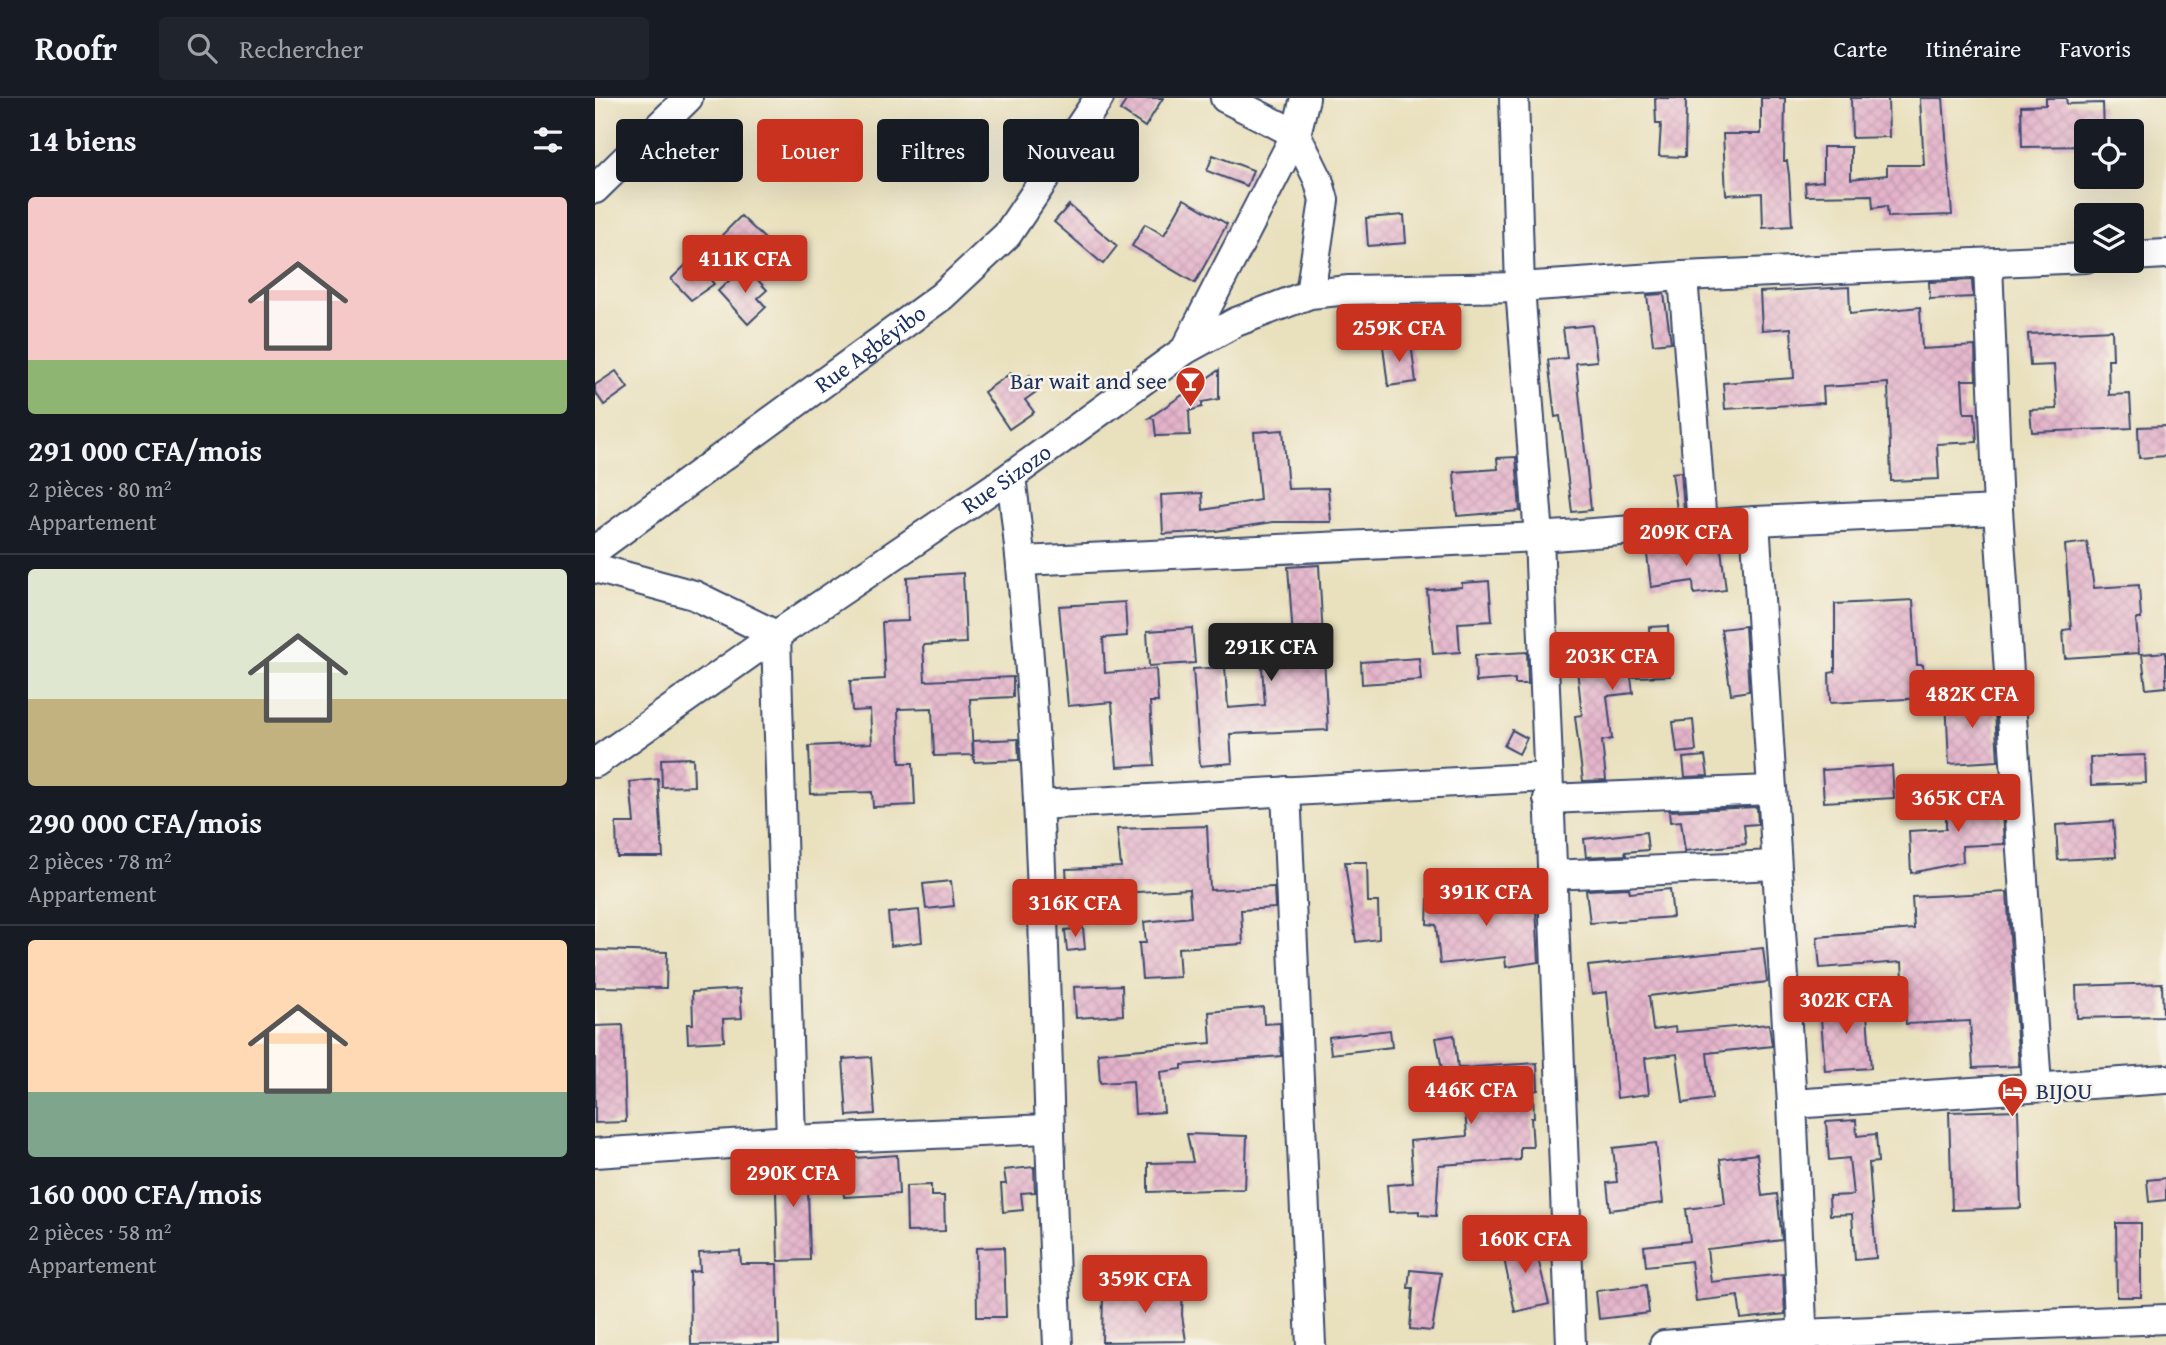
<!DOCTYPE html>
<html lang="fr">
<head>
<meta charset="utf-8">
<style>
  body { margin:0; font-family:"Gentium Book Plus",serif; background:#20242c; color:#f1f3f6; height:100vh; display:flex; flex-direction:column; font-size:26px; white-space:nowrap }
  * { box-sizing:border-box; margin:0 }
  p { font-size:23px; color:#9ea1a6 }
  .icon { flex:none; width:38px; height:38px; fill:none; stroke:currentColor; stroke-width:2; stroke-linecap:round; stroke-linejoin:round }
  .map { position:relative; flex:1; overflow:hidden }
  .side { display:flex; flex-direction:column; background:#171b24; width:595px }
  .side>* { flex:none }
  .banner { position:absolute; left:21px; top:21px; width:665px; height:63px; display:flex; gap:14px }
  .controls { position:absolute; left:1479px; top:21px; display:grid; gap:14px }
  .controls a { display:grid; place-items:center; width:70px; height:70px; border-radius:7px; background:#171b24; box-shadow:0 7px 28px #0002; font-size:35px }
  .price { position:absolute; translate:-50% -60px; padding:0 16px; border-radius:7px; background:#c8321e; color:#fff; font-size:23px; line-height:46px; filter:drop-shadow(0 2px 4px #0008) }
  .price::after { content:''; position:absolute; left:50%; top:42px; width:21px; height:16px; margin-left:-10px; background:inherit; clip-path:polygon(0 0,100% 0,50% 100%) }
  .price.active { background:#222; color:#fff }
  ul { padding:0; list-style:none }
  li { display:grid; align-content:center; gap:14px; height:371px; padding:0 28px }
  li+li { border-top:2px solid #363941 }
  li span { display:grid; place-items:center; height:217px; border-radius:7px; color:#555 }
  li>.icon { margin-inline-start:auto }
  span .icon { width:126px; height:126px; fill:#fffc; stroke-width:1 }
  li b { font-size:30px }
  h2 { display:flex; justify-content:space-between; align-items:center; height:84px; padding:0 28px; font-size:30px }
  .tag { padding:0 24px; border-radius:7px; background:#171b24; box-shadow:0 7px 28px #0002; font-size:24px; line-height:63px }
  .tag.active { background:#c8321e; color:#fff }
  header { display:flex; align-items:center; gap:42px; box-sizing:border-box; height:98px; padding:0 35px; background:#171b24; border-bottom:2px solid #363941 }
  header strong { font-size:33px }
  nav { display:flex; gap:38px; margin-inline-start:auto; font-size:24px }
  .search { width:490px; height:63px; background:#20242c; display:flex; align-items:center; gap:18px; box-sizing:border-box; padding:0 24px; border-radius:7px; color:#9ea1a6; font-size:26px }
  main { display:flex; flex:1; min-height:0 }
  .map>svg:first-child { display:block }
</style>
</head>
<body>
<header>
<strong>Roofr</strong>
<div class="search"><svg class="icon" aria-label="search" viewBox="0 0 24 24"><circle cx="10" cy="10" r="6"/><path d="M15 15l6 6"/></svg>Rechercher</div>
<nav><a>Carte</a><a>Itinéraire</a><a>Favoris</a></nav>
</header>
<main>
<section class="side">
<h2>14 biens<svg class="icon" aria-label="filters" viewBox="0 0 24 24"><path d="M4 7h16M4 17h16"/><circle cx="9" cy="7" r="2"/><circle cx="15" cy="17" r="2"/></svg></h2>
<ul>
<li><span style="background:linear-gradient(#f6c9c9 75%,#8fb573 0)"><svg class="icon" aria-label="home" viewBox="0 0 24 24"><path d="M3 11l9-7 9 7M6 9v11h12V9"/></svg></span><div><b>291 000 CFA/mois</b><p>2 pièces · 80 m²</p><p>Appartement</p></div></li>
<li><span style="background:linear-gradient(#dfe7d0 60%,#c2b280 0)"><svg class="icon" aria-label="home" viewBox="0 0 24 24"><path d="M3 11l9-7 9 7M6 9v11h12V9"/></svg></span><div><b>290 000 CFA/mois</b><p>2 pièces · 78 m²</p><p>Appartement</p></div></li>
<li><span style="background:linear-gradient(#ffd9b3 70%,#7fa58c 0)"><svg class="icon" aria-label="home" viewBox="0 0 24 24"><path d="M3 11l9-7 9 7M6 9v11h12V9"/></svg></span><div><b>160 000 CFA/mois</b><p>2 pièces · 58 m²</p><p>Appartement</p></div></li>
</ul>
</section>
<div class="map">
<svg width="1571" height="1247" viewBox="0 0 1571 1247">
  <defs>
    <pattern id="building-cross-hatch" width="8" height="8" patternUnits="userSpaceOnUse" patternTransform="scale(1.75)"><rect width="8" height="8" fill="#e4b3ca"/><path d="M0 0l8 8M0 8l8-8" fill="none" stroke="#c39ab0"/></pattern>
  </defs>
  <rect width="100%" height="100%" fill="#f7f3e8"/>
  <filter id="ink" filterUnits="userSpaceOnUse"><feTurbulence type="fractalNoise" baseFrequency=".0143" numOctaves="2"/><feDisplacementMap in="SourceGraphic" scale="14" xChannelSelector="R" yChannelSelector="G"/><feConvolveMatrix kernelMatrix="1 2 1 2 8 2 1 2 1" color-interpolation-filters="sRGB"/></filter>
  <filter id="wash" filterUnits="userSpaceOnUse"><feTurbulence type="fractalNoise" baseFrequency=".00686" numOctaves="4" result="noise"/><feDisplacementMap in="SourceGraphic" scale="28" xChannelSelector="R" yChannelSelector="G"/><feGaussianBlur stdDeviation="1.57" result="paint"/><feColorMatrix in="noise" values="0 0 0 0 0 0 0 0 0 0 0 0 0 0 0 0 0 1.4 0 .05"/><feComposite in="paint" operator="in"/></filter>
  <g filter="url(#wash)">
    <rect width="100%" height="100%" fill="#e9e0bd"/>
    <g id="blocks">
      <g fill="url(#building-cross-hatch)">
        <path d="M533,0H568L550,29L525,12Z"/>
        <path d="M1060,0H1091L1090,59L1064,58L1066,26H1061Z"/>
        <path d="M1166,0H1190L1189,63H1192L1194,77L1197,128L1168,130L1167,95L1131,97L1128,36H1166Z"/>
        <path d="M1256,0H1293L1294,39L1257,40Z"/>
        <path d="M1325,0H1348L1357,117L1293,119L1292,108L1278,110L1277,97L1211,98L1210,85L1228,83V49H1256V81L1292,77V67H1329Z"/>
        <path d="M1451,0H1471L1472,6L1508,5L1509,33H1491V48L1427,49L1426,8L1451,7Z"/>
        <path d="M618,57L658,72L652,88L612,73Z"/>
        <path d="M589,101L632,126L600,185L537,148L550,126L569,137Z"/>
        <path d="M474,107L522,148L508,166L459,124Z"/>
        <path d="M809,117L811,145L773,148L771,120Z"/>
        <path d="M146,118L171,142L152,162L127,137Z"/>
        <path d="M98,160L119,186L96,202L76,181Z"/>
        <path d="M150,168L172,192L163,200L171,209L153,226L123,193Z"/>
        <path d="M1377,182L1378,199L1335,201L1334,184Z"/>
        <path d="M1254,189L1255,216L1325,209L1327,251L1380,248L1381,282H1367L1369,315H1380L1382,344L1342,346L1344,381L1296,383L1293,285L1228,289L1229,305L1130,311L1128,285L1199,280L1196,230L1167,232L1165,194Z"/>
        <path d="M1069,196L1076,244L1058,246L1052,197Z"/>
        <path d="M997,227L1002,263L981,265L996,412L977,414L965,318L960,319L953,262L972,260L968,230Z"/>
        <path d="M1517,232L1518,261H1513L1514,297L1535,296L1537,330L1437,334L1435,312L1462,311L1459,267L1435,268L1433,236Z"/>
        <path d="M816,245L821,284L793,288L788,248Z"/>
        <path d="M624,272V301L607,304V309L594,313L595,337L561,338L559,321L554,320Z"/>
        <path d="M21,273L33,290L9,307L0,294V287Z"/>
        <path d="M416,275L423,286L435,277L445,291L430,302L439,314L414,331L389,294Z"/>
        <path d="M1571,328V358L1544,360L1543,329Z"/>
        <path d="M688,332L693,391L733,390L736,424H678L621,433L568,436L566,397L607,395L608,412L665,402L659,334Z"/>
        <path d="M921,359L925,413L862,418L859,374L903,371L902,360Z"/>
        <path d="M1086,374L1089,412H1082L1077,375Z"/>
        <path d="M1492,444L1499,490L1544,487L1546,521H1541L1544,555L1470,560L1468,532L1476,531L1470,447Z"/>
        <path d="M1091,445L1092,456L1126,451L1131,492L1099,496L1098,483L1056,489L1051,448Z"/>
        <path d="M724,467L733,632L635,636L637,665L605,668L598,571L630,569L633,610L670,607L667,569L700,567L693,469Z"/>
        <path d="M368,475L371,545L328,547L330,583L418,579V599L375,601L378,657L339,658L337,610L303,611L305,665H318L320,707L278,709L277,694L216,696L214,648L277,645L275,612L257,613L255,583L290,581L287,524L313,523L312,479Z"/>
        <path d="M894,483L897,523L863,525L865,554L838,556L832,492L867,489V485Z"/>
        <path d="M1318,502L1322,567H1328L1330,600L1235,605L1234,575L1240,574V506Z"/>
        <path d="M530,504L532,538L508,540L510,575L561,571L563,604H555L559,667L522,669L517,604L473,608L464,508Z"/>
        <path d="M1073,528L1075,578L1036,579L1038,595L1012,598L1017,641L1007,643L1011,682L988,683L980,618L987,617L980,553L996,551V555L1055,547L1054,529Z"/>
        <path d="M1150,528L1154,593L1136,596L1126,531Z"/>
        <path d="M597,530L600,565L554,568L552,533Z"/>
        <path d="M932,554L933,586H920V581L881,584L880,557Z"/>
        <path d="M1571,554V589L1551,591L1547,556Z"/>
        <path d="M824,560L826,582L767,586L766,564Z"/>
        <path d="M1399,597L1403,663L1354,666L1351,600Z"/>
        <path d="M1098,622L1101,653L1082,655L1078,624Z"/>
        <path d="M917,632L932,640L924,656L909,648Z"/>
        <path d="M423,641L424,662L379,664L378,643Z"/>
        <path d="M1550,657L1551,685L1496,687L1495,659Z"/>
        <path d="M1110,658L1113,678L1090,679L1088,660Z"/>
        <path d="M98,660L99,688L67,689L66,661Z"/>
        <path d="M1297,668L1299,700L1229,704L1227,672Z"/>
        <path d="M63,681L68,759H22L21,725H39L35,684Z"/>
        <path d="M1406,700L1409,746L1367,748L1368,764L1316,775L1314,733L1351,731V703Z"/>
        <path d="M1162,709L1163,726L1149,727L1151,746L1090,753L1086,723L1075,724L1074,713Z"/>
        <path d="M1518,723L1521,759L1463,762L1461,727Z"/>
        <path d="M612,728L615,792L679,789L680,810L646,812L648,846L583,850L585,879L547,881L544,845H551L549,824L596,819L594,791L473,798L471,771L526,769L522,731Z"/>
        <path d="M1051,734L1053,752L1030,754L1031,757L991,759L989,741Z"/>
        <path d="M750,764H772L773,804H783L784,841L761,844Z"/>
        <path d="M356,783L359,808L331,811L328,786Z"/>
        <path d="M1034,790L1035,795L1075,791L1078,819L995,825L991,792Z"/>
        <path d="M940,793L944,864L911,869L910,859L845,866L841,827L832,826L833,801Z"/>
        <path d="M1412,794L1424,968L1378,970L1375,923L1311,926L1307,864L1225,870L1222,839L1319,831L1317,799Z"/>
        <path d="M324,812L327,844L296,848L293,815Z"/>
        <path d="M488,830L490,851L472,853L470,832Z"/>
        <path d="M1168,850L1172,884L1054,898L1058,932L1080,929L1081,934L1174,926L1177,948L1112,955L1117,1001L1088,1005L1082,956L1050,960L1054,996L1022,1000L1012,894L997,896L993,868Z"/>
        <path d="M0,852L72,854L71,890L0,889Z"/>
        <path d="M1567,885L1568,918L1482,920L1481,888Z"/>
        <path d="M527,887L528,917L481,920L479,889Z"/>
        <path d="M145,891L147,920L128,921L129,943L93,945L92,926H98L97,894Z"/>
        <path d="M1271,903L1276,970L1230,973L1225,907Z"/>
        <path d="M668,909L669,926L685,925L686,958L587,967V971L565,974L569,1014L540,1016L538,983L505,985L503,955L616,945L614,914Z"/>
        <path d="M28,927L31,1024L0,1025V928Z"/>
        <path d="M795,932L797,949L736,956L734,939Z"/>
        <path d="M859,937L863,970L942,965L943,992L938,993L939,1020H936L938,1049H925V1062L844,1067L841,1118L824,1117V1113L794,1114L792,1087L818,1085L815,1043L872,1038L869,997L846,998L845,971H847L841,940Z"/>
        <path d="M276,959L280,1016L252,1018L248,961Z"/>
        <path d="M1423,1012L1426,1110L1357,1112L1354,1014Z"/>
        <path d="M1261,1022L1262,1038L1281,1036L1283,1064L1274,1065L1281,1160L1260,1162L1257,1116L1235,1117L1234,1098L1258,1097L1254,1060L1234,1062L1231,1024Z"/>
        <path d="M592,1036L652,1038L650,1091L553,1094V1065L598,1064Z"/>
        <path d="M1061,1045L1068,1105L1015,1112L1012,1085L1022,1084L1018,1050Z"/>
        <path d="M1162,1056L1167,1098L1182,1096L1187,1142L1112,1151L1116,1184L1188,1176L1190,1216L1146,1221L1143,1198L1101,1203L1096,1163L1051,1168L1049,1148L1095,1143L1091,1111L1130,1106L1125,1061Z"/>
        <path d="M302,1057L304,1096L249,1099L246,1061Z"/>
        <path d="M212,1058L215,1162L183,1163L180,1060Z"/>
        <path d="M439,1069L440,1094L426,1095L428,1112L408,1114L406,1086H411L409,1072Z"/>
        <path d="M1571,1080V1102L1554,1104L1552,1082Z"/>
        <path d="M336,1087V1098H349L350,1133L312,1134L311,1088Z"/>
        <path d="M1521,1125H1546V1199H1522Z"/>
        <path d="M938,1140L954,1206L920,1214L906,1146Z"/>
        <path d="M409,1149L411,1219H382L381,1150Z"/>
        <path d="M145,1153L146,1166H182L184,1246L96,1247L95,1174L105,1173L104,1155Z"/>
        <path d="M815,1172L846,1175L837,1233L815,1231L818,1190H813Z"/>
        <path d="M588,1181L587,1217L591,1243L507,1244L508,1197L559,1196L558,1182Z"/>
        <path d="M1051,1187L1054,1215L1004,1221L1001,1193Z"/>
      </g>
    </g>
  </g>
  <g filter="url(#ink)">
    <use href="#blocks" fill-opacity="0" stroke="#3a4a6c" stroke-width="2"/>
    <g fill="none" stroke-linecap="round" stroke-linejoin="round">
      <defs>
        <g id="minor">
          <path d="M630,0L701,36L723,81L729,102L715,196"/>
          <path d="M919,0L925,189L944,439L976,1247"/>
          <path d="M0,91L93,0"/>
          <path d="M1536,158L1571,156"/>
          <path d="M1393,166L1403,412L1442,988"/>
          <path d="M1088,178L1107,427"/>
          <path d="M590,252L641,224L715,196L754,192L925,189L1088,178L1491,160"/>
          <path d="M416,378C452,666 449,958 463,1247"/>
          <path d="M1160,423L1197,1006L1208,1247"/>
          <path id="s1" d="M0,452L347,198L412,137L504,0"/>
          <path d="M427,463L944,439L1160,423L1403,412"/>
          <path d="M0,470L99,497L181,537L196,1042"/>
          <path id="s2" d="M0,665L174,542L416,378L590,252L701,36L710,0"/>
          <path d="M691,693L716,1247"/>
          <path d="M953,701L1176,692"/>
          <path d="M443,707L952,679"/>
          <path d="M956,777L1180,767"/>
          <path d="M1197,1006L1571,981"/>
          <path d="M0,1055L196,1042L452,1031"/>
          <path d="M1069,1247L1207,1236L1571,1221"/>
        </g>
      </defs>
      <use href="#minor" stroke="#3a4a6c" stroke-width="32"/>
      <use href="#minor" stroke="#fff" stroke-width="28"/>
    </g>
  </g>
  <defs>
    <symbol id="bar-pin" viewBox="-11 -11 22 30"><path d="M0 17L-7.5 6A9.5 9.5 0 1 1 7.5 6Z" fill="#c8321e" stroke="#f7f3e8"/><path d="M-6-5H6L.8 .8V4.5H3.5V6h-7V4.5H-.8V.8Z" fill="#fff"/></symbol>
    <symbol id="hotel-pin" viewBox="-11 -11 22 30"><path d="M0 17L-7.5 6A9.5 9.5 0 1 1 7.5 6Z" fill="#c8321e" stroke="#f7f3e8"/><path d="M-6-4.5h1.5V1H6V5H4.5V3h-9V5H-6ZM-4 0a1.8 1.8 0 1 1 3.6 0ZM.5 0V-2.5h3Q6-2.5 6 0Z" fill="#fff"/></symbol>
  </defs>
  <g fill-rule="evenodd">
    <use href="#bar-pin" x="578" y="266" width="35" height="47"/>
    <use href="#hotel-pin" x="1400" y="976" width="35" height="47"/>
  </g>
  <g text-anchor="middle" stroke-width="5" stroke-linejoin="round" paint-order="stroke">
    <g font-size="23" fill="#1b2f5e" stroke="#f7f3e8">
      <text dy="8" stroke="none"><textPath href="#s1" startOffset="341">Rue Agbéyibo</textPath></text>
      <text dy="8" stroke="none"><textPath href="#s2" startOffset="500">Rue Sizozo</textPath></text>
    </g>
    <g font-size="23" fill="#1b2f5e" stroke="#f7f3e8" text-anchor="end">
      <text x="572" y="291">Bar wait and see</text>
      <text x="1441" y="1001" text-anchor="start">BIJOU</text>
    </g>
  </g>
</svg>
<div class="controls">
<a><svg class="icon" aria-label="locate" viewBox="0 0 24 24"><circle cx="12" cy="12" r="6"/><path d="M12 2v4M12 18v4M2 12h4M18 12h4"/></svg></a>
<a><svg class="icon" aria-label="layers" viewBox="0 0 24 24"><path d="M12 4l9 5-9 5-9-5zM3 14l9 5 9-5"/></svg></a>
</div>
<b class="price" style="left:150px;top:197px">411K CFA</b>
<b class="price" style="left:804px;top:266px">259K CFA</b>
<b class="price" style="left:1091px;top:470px">209K CFA</b>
<b class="price active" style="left:676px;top:585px">291K CFA</b>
<b class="price" style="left:1017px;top:594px">203K CFA</b>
<b class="price" style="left:1377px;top:632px">482K CFA</b>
<b class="price" style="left:1363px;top:736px">365K CFA</b>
<b class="price" style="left:891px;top:830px">391K CFA</b>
<b class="price" style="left:480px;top:841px">316K CFA</b>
<b class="price" style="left:1251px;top:938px">302K CFA</b>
<b class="price" style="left:876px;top:1028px">446K CFA</b>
<b class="price" style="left:198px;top:1111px">290K CFA</b>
<b class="price" style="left:930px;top:1177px">160K CFA</b>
<b class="price" style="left:550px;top:1217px">359K CFA</b>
<div class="banner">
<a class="tag">Acheter</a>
<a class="tag active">Louer</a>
<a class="tag">Filtres</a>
<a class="tag">Nouveau</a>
</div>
</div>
</main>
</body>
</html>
